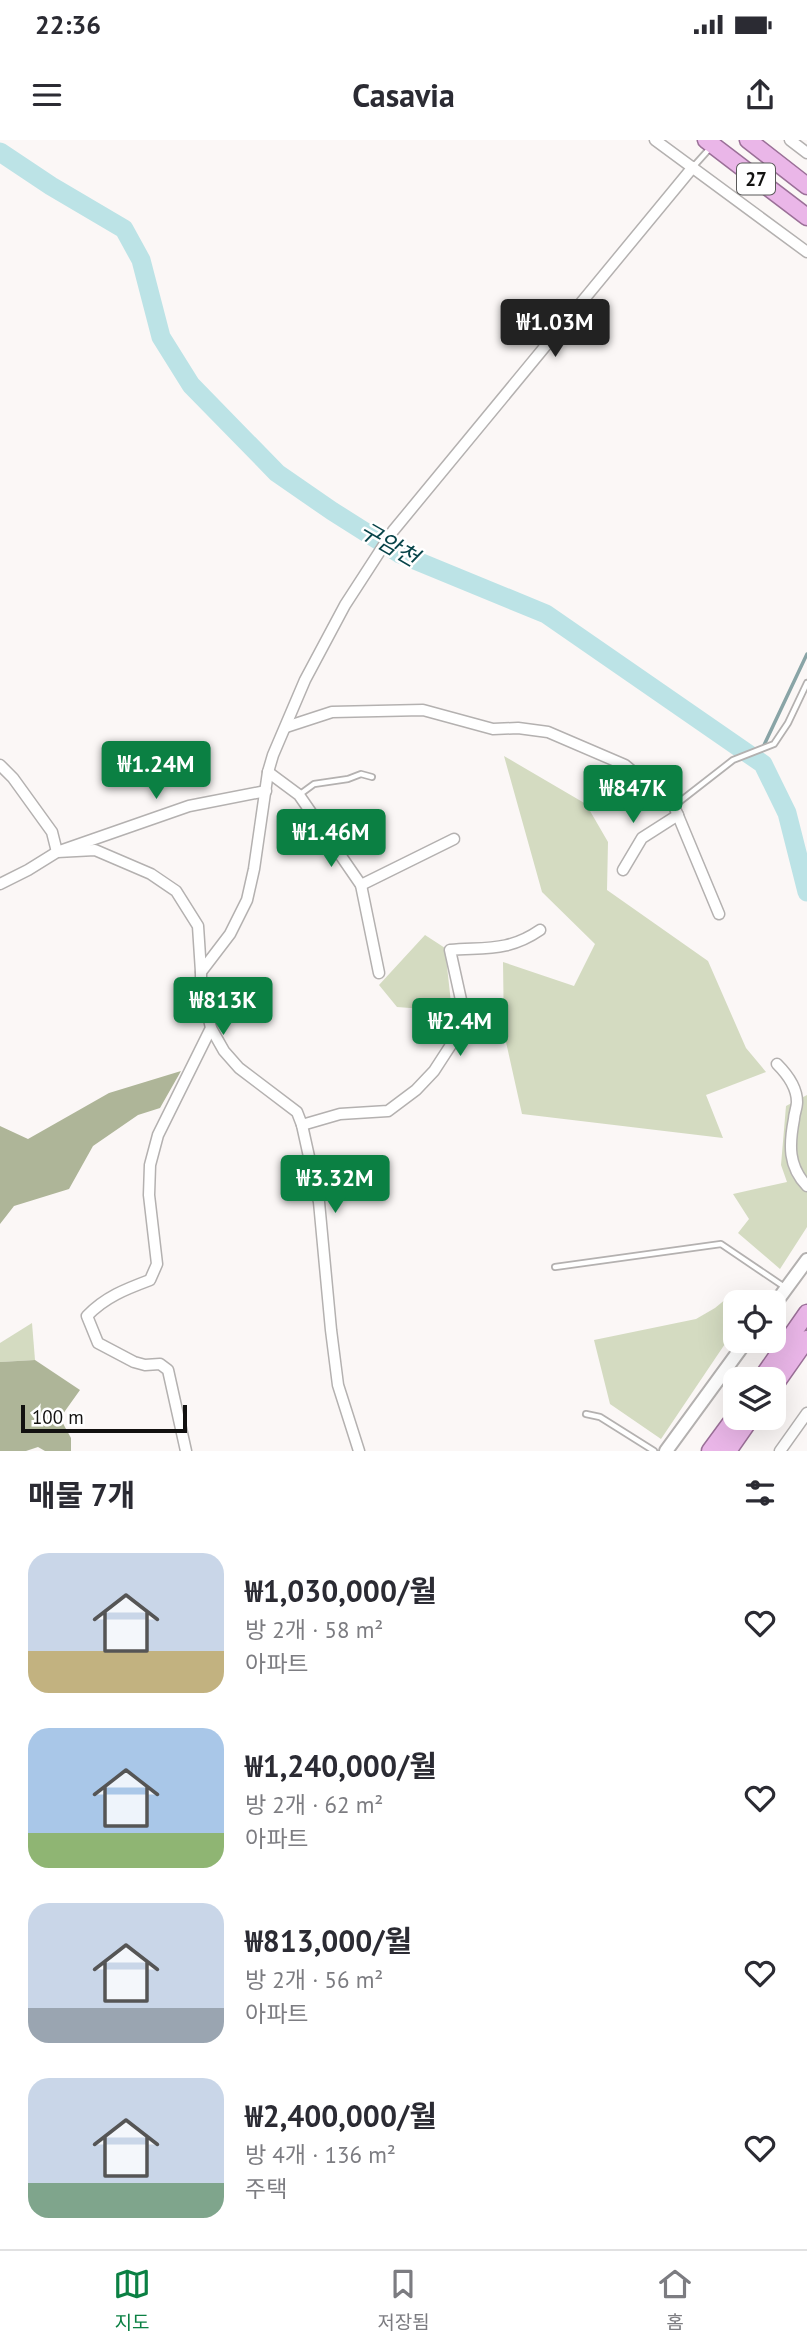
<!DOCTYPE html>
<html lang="ko">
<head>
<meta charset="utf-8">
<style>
  body { margin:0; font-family:"PT Sans","Noto Sans KR",sans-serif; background:#f2f2f3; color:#2b2b33; height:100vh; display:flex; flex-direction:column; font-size:26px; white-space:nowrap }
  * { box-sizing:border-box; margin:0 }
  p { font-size:23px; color:#7c7c81 }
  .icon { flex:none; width:38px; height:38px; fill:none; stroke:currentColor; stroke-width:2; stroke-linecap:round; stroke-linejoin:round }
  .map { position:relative; height:1311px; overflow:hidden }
  .drawer { display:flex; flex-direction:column; background:#fff; flex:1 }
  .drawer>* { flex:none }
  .tools { position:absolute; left:723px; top:1150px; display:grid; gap:14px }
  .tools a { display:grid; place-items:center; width:63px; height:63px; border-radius:14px; background:#fff; box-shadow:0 7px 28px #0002; font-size:35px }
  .scale { position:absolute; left:21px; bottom:18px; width:166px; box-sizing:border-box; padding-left:7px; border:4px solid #121110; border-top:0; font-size:19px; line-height:24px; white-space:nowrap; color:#121110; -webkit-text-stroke:5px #fff; paint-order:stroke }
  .price { position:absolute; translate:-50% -60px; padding:0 16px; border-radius:7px; background:#0b8043; color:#fff; font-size:23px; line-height:46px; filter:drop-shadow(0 2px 4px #0008) }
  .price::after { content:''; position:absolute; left:50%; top:42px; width:21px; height:16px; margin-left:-10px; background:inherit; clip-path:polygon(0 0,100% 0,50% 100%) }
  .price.current { background:#222; color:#fff }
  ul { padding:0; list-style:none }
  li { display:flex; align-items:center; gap:21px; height:175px; padding:0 28px }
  li span { display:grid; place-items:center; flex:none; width:196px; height:140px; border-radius:21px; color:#555 }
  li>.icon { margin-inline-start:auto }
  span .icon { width:84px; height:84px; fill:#fffc; stroke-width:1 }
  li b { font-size:30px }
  h2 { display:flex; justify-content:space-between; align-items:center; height:84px; padding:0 28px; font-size:30px }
  .status { display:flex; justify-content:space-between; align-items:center; height:49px; padding:0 35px; background:#fff; direction:ltr }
  .status svg { height:19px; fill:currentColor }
  header { display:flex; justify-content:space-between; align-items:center; height:91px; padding:0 28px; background:#fff; font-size:32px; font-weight:800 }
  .tabs { display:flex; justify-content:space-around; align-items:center; height:98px; border-top:2px solid #e1e1e2; background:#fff; font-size:19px; color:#7c7c81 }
  .tabs a { display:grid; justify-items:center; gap:4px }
  .tabs .current { color:#0b8043 }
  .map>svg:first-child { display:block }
</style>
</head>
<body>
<div class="status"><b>22:36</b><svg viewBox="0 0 49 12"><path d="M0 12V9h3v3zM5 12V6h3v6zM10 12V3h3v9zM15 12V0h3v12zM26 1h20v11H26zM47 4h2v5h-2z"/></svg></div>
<header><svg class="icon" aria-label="menu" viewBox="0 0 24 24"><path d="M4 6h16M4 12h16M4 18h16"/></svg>Casavia<svg class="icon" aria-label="share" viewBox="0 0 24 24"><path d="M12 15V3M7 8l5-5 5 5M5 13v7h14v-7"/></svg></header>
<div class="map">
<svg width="807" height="1311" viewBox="0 0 807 1311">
  <rect width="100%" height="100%" fill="#fbf7f6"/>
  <g fill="#d4dbc1">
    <path d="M504,616L586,664L608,702L607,750L708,821L746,908L766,932L706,955L723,998L522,974L504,893L503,822L574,846L595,804L542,752Z"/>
    <path d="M425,795L445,808L453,881L436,870L397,867L379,845Z"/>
    <path d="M807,955V1087L780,1129L738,1093L749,1079L733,1054L787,1042L781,1025L786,966Z"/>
    <path d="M760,1151L753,1162H735V1189L661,1299L610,1264L594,1200L696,1179L715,1168L732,1154Z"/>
    <path d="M32,1183L35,1220L0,1222V1203Z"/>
  </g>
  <g fill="#aeb598">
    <path d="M181,931L160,968L138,975L93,1006L69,1049L14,1066L0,1084V986L28,999L109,953Z"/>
    <path d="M35,1220L80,1250L60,1278L71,1298V1311H45L38,1307L26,1311H0V1222Z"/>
  </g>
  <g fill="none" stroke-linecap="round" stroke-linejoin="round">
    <path stroke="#89a4a6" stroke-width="3.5" d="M757,620L807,514"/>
    <path stroke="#bce3e6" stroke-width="19" d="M0,12L51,46L124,89L141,120L161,197L191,245L277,333L332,371L400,414L546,474L763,624L787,673L807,752"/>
    <defs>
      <g id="service">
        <path d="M693,27L711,7"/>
        <path d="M299,655L314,644L348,639L361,634L372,637"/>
        <path d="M674,666L733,620L774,604L788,583L807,543"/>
        <path d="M555,1127L721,1104L786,1148"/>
        <path d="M586,1274L600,1277L654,1311"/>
      </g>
      <g id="minor">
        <path d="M655,0L807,112"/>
        <path d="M790,0L807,13"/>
        <path d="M286,587L332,572L423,570L493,589L518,588L548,592L625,625L674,666L719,774"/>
        <path d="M0,625L13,638L52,692L57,712L189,666L266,651"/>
        <path d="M268,632L299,655L361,745L379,833"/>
        <path d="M623,730L642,698L678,675"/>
        <path d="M0,744L28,730L57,712L95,710L151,734L176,751L198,786L201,832"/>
        <path d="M361,745L454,699"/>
        <path d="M211,888L224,911L239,928L297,972L302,985L319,1062L331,1190L338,1245L359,1311"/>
        <path d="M777,924C787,934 797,948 797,962C797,968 794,974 794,979C789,1005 788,1026 807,1046"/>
        <path d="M302,985L340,974L388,971L416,950L434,931L458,894L465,878L450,810C485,807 508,812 540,790"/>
        <path d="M186,1311L168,1230L160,1224L145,1225L134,1222L98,1203L87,1176C105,1157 126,1149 150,1140L157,1124L149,1055L150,1025L158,995L211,888L201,844V832L230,794L247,760L254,729L268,632L273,615L305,540L345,465L393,391L693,27"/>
        <path d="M780,1311L807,1273"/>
      </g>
      <g id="tertiary">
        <path d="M774,1165L807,1120"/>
        <path d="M666,1311L747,1200"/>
      </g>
      <g id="trunk">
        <path d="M706,0L807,77"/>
        <path d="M748,0L807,46"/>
        <path d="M761,1239L807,1173"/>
        <path d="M774,1246L807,1199"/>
        <path d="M710,1311L735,1277"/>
        <path d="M728,1311L751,1278"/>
      </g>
    </defs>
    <use href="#service" stroke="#b4b1b0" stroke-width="8"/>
    <use href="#minor" stroke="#b4b1b0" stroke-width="13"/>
    <use href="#tertiary" stroke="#b4b1b0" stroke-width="16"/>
    <use href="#trunk" stroke="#9b7098" stroke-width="19"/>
    <use href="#service" stroke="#fff" stroke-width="4.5"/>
    <use href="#minor" stroke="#fff" stroke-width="10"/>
    <use href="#tertiary" stroke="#fff" stroke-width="12"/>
    <use href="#trunk" stroke="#eab6e8" stroke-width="16"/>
  </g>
  <g text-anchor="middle" stroke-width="5" stroke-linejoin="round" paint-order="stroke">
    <rect fill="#fff" stroke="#595858" stroke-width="2" x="737" y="23.5" width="38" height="31" rx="5"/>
    <g font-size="19" font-weight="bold" fill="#121110">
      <text x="756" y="46">27</text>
    </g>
    <g font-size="23" font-style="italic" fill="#084449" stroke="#fff">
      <text transform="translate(389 404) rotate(30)" y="8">구암천</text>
    </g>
  </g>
</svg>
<div class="tools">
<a><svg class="icon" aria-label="locate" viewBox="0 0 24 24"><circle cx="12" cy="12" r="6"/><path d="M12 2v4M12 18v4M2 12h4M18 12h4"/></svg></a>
<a><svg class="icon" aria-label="layers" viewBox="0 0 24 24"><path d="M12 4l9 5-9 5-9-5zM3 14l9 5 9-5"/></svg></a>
</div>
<div class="scale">100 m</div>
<b class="price current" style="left:555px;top:219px">₩1.03M</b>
<b class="price" style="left:156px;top:661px">₩1.24M</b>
<b class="price" style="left:633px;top:685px">₩847K</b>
<b class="price" style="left:331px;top:729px">₩1.46M</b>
<b class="price" style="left:223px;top:897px">₩813K</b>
<b class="price" style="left:460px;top:918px">₩2.4M</b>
<b class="price" style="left:335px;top:1075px">₩3.32M</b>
</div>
<section class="drawer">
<h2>매물 7개<svg class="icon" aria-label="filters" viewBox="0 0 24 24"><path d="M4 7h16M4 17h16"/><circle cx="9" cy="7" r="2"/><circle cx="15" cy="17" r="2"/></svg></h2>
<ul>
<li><span style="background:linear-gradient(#c9d6e8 70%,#c2b280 0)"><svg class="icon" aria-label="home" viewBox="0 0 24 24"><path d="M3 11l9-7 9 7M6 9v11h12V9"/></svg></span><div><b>₩1,030,000/월</b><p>방 2개 · 58 m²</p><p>아파트</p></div><svg class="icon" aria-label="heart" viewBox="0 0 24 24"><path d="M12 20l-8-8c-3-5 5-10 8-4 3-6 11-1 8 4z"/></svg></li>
<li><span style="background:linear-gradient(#a9c7e8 75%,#8fb573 0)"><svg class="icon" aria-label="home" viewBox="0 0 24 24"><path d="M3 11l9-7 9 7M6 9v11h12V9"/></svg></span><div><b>₩1,240,000/월</b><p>방 2개 · 62 m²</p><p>아파트</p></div><svg class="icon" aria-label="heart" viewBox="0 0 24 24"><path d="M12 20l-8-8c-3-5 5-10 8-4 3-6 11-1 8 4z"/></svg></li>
<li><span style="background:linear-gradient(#c9d6e8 75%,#9aa5b1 0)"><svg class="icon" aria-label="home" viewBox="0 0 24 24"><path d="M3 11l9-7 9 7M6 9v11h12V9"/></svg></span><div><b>₩813,000/월</b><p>방 2개 · 56 m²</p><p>아파트</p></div><svg class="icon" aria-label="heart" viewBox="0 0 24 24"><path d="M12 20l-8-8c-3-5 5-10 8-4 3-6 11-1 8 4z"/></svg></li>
<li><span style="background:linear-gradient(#c9d6e8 75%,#7fa58c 0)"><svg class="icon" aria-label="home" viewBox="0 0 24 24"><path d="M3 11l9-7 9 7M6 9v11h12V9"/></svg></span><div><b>₩2,400,000/월</b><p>방 4개 · 136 m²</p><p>주택</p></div><svg class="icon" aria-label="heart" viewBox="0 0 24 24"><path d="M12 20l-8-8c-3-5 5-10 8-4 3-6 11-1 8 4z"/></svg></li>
</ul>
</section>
<nav class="tabs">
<a class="current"><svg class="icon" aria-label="map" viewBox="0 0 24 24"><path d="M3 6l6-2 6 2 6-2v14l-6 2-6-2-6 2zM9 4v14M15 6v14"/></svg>지도</a>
<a><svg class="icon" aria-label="saved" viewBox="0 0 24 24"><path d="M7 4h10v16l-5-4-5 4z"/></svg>저장됨</a>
<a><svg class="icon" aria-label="home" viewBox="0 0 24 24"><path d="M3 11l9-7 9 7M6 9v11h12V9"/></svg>홈</a>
</nav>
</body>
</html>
